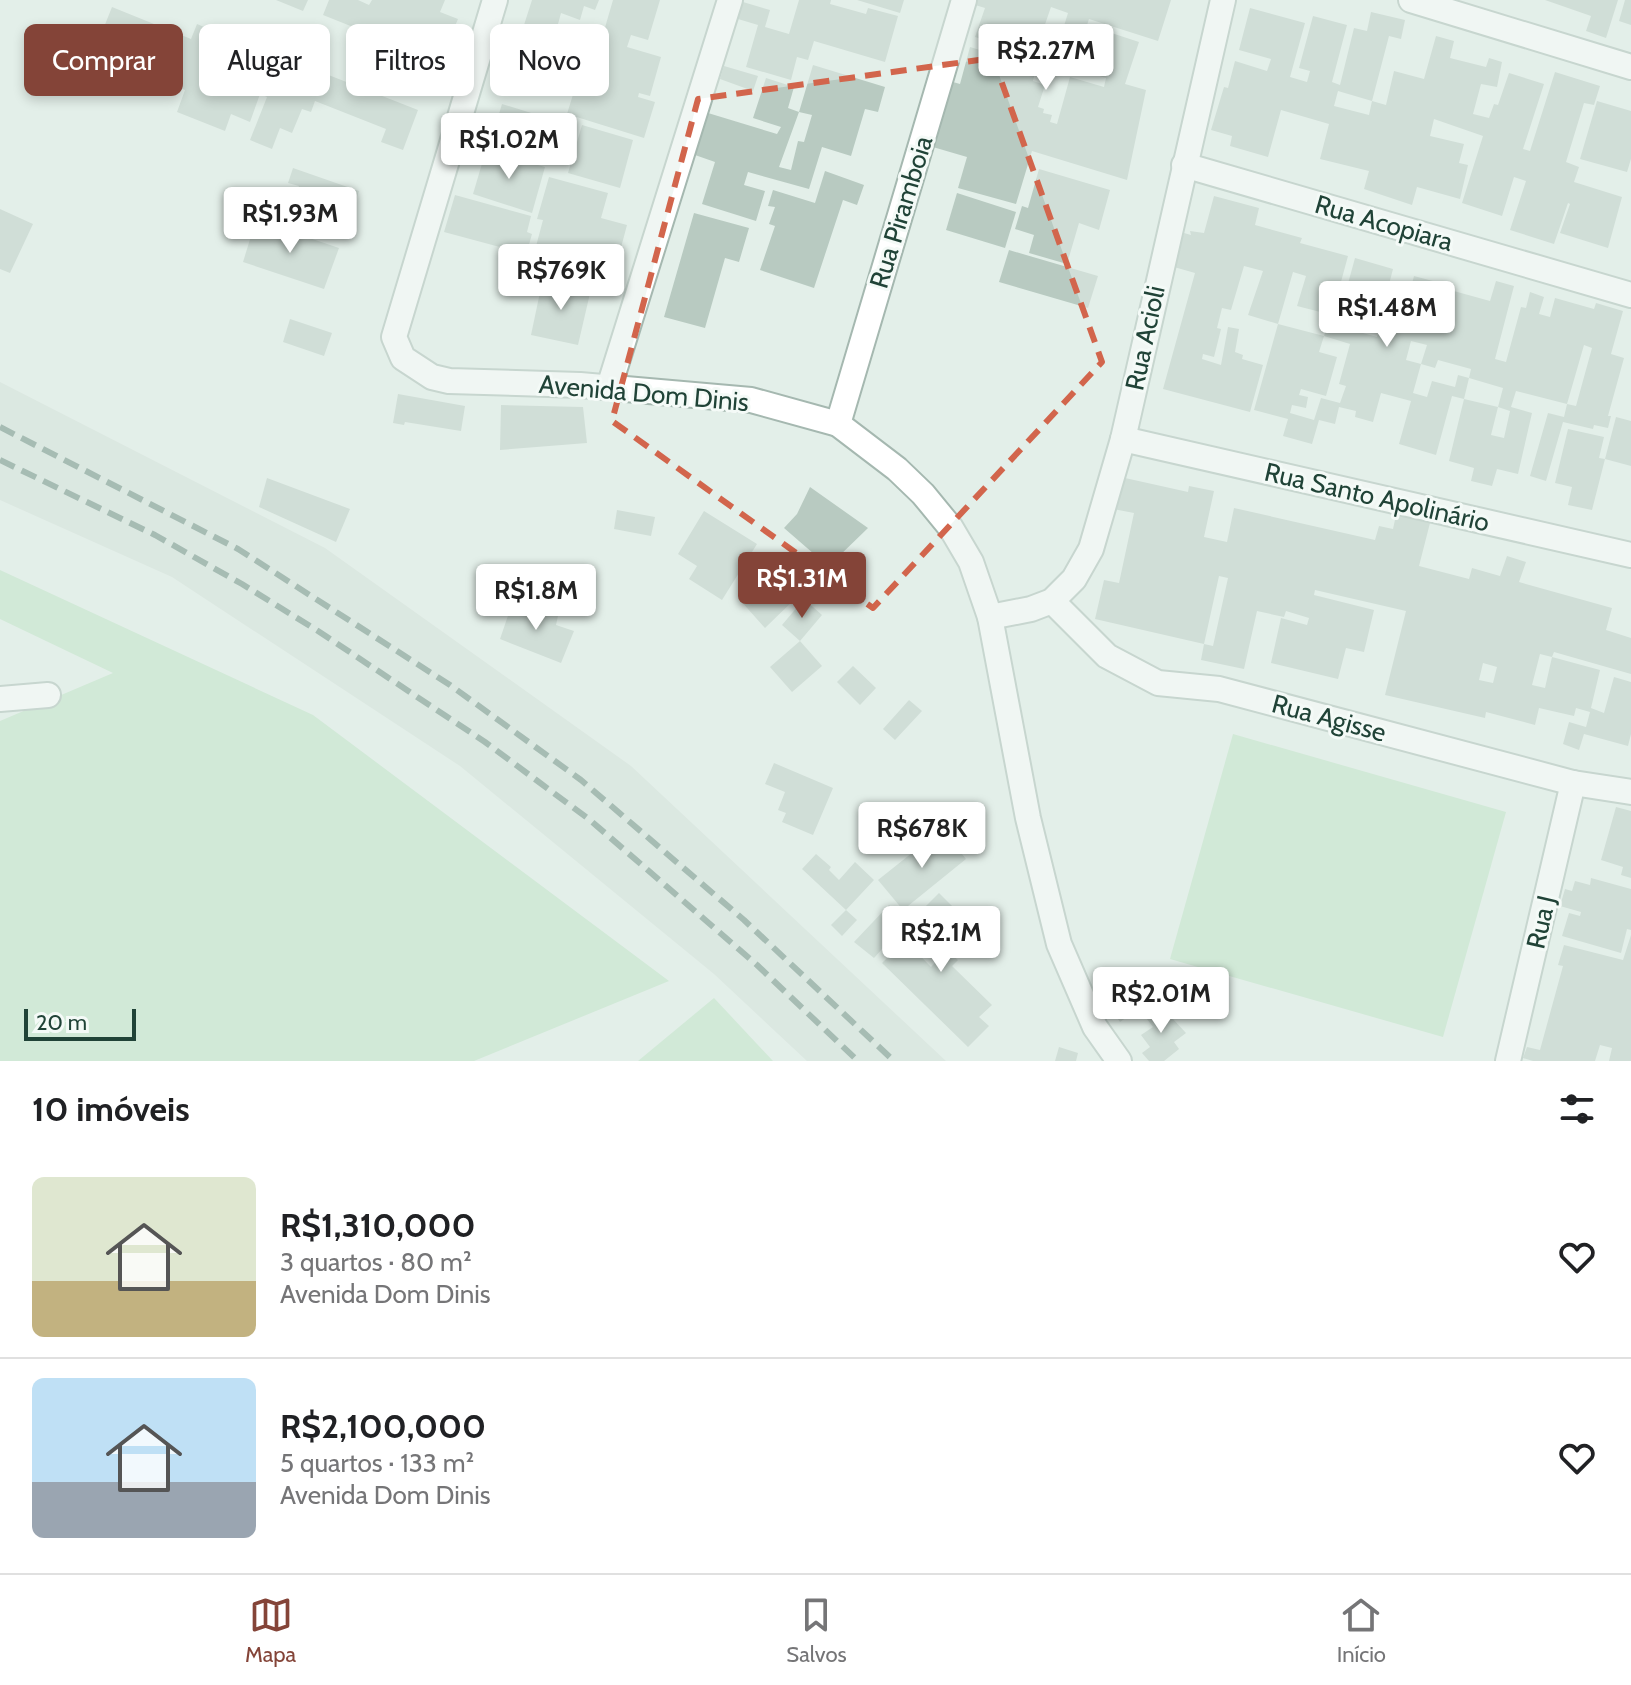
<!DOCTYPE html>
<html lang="pt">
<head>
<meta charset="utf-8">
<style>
  body { margin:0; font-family:Cabin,sans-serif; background:#f2f2f2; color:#202124; height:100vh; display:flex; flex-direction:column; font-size:30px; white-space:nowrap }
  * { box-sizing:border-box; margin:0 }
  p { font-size:26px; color:#757577 }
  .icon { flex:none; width:44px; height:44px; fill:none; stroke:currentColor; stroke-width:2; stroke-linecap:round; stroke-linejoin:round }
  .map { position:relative; height:1061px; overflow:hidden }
  .details { display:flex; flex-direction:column; background:#fff; flex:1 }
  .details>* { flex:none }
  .guide { position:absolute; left:24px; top:24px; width:800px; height:72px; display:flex; gap:16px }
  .scale { position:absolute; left:24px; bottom:20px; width:112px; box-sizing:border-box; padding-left:8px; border:4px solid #204337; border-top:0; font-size:22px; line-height:28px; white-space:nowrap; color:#204337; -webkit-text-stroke:6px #f4faf7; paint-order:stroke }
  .price { position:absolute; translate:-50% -68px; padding:0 18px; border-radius:8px; background:#fff; color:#222; font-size:26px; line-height:52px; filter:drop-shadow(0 2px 4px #0008) }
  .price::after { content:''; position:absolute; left:50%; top:48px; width:24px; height:18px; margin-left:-12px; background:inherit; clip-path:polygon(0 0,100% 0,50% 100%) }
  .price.selected { background:#844438; color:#fff }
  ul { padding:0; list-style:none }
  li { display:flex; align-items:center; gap:24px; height:200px; padding:0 32px }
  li+li { border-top:2px solid #e0e0e0 }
  li span { display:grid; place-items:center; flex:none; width:224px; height:160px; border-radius:12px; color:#555 }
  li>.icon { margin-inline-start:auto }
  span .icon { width:96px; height:96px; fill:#fffc; stroke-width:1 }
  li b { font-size:34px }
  h2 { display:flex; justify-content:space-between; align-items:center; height:96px; padding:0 32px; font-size:34px }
  .tag { padding:0 28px; border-radius:12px; background:#fff; box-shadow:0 4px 12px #0003; font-size:28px; line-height:72px }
  .tag.selected { background:#844438; color:#fff }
  .tabs { display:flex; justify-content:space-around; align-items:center; height:112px; border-top:2px solid #e0e0e0; background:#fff; font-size:22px; color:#757577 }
  .tabs a { display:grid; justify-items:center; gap:4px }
  .tabs .selected { color:#844438 }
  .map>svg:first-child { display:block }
</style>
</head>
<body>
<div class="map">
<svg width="1631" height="1061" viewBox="0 0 1631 1061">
  <rect width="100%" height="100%" fill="#e3efe9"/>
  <path fill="#d1dfd7" d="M0,382L325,548L631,766L946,1061H807L714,974L460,766L172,577L0,500Z"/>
  <g fill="#bae2c1">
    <path d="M0,570L313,715L669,981L474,1061H0V721L113,673L0,619Z"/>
    <path d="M1233,734L1506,812L1443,1037L1170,959Z"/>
    <path d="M714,998L773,1061H638Z"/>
  </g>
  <g fill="#b8cac1" fill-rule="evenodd">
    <path d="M276,0H308L303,11Z"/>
    <path d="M329,0H358L369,5L372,0H445L440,12L458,19L450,38L428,29L416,60L444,68L440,80L408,71L356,49L363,31L323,15Z"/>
    <path d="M532,0H599L595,10L584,6L580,20L561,13L558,24L589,34L582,57L579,55L574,71L515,53Z"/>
    <path d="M613,0H660L648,40L631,35L627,47L661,57L650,96L639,93L638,97L655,102L644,138L567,114L579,75L590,79Z"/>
    <path d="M799,0H831L830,4L866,14L868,8L898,16L885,62L814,41L808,60L797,57L791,80L746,67L758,25L738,19L743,2L770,10L765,27L789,34Z"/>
    <path d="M857,0H904L900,13Z"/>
    <path d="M973,0H1171L1158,41L1089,19L1087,25L1139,42L1125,84L1146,90L1127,180L1032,151L1016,204L958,188L967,157L926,145L946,80L960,84L970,47L1036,67L1033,81L1045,85L1038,107L1044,109L1043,113L1052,115L1050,122L1057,124L1070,77L1104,87L1106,78L975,37L985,8L972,4ZM1051,7L1068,13L1058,45L1040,39Z"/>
    <path d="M1545,0H1618L1606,38L1586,31L1591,16Z"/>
    <path d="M1625,0H1631V25L1619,21Z"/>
    <path d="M112,7L191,39L197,24L216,32L208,53L232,63L236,51L278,68L280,63L323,81L326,74L418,110L403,150L381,142L386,129L315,101L311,112L302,109L292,133L280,128L272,149L250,140L267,97L260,94L250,122L231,114L225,131L177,112L185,90L134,69L128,83L88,67Z"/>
    <path d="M1250,8L1305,23L1290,77L1307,82L1310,71L1299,68L1313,16L1347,25L1332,82L1340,85L1354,28L1367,31L1371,12L1405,20L1401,39L1389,36L1372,101L1338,91L1334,106L1369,115L1372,101L1386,105L1394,71L1424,79L1436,36L1454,41L1450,58L1486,67L1489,58L1502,62L1497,87L1481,84L1473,114L1489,118L1494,104L1498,105L1509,73L1544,84L1523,149L1530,151L1555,72L1600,86L1594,105L1584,103L1566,162L1579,167L1574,182L1622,197L1608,248L1560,233L1570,204L1568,203L1554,244L1510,230L1526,181L1514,177L1502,216L1462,203L1483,136L1434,119L1430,136L1464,144L1459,163L1468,165L1460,199L1417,187L1412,205L1364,189L1369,171L1320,159L1329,124L1281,110L1268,157L1230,146L1232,136L1211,130L1224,87L1228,88L1235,61L1267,71L1271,59L1239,50Z"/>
    <path d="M813,65L885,87L878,112L865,109L851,156L822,147L809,189L748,172L744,185L765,191L756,221L702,204L715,162L695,155L708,113L777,134L781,127L753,118L766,78L794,87L788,108L799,112L779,167L791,170L798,141L804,142L812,115L799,112Z"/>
    <path d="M724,66L758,76L753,91L720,79Z"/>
    <path d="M1597,101L1631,111V159L1627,172L1580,159Z"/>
    <path d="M502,104L557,121L552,135L560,137L553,163L490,144Z"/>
    <path d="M582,125L633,140L620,188L568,173Z"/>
    <path d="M486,150L545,167L532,213L473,194Z"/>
    <path d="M293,168L359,191L345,232L289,213L299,186L288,183Z"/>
    <path d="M1039,169L1110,190L1099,230L1079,223L1067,264L1029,253L1034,235L1015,229L1022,206L1028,208Z"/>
    <path d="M825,171L864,185L857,205L843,200L814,288L760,270L775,226L769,224L775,207L768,206L773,190L815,203Z"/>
    <path d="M549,177L608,193L601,218L627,225L618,259L599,254L591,283L508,261L511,250L444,232L455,195L531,216L527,232L532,234L528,248L535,250L543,220L537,219Z"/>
    <path d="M957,193L1016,212L1005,248L946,230Z"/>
    <path d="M1214,196L1259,208L1255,225L1302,238L1300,243L1348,256L1332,315L1297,306L1306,276L1293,272L1278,324L1324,336L1319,352L1337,357L1326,396L1301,389L1299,395L1308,397L1306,408L1292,405L1290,413L1314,420L1321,398L1340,403L1346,386L1339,384L1350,344L1324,336L1328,323L1377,337L1380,328L1388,330L1399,292L1409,295L1414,276L1444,284L1443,288L1490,301L1496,281L1514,286L1495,359L1506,362L1521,307L1526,308L1530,292L1544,297L1539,314L1550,317L1555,298L1594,309L1596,303L1623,311L1611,354L1624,358L1608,416H1611L1608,428L1594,425L1593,429L1563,422L1546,481L1530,476L1548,413L1564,417L1567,404L1576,406L1592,348L1584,345L1567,404L1516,391L1511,407L1532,413L1518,474L1497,469L1492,486L1471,481L1474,468L1449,461L1464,399L1498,407L1491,435L1504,438L1510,411L1498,407L1503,388L1469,378L1471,369L1438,360L1435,368L1421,364L1427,345L1411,341L1406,360L1421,364L1413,393L1427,397L1432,381L1455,387L1458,375L1469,378L1464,399L1452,396L1436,455L1399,444L1411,401L1381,393L1373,422L1355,417L1356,411L1339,407L1335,424L1319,420L1312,444L1283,436L1288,419L1254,410L1278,324L1248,315L1263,271L1244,266L1231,310L1222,308L1217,328L1221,329L1214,357L1203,354L1202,359L1221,365L1228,327L1239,329L1235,352L1243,355L1242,359L1263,365L1250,412L1163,389L1195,273L1174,267L1184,233L1191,235L1190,231L1204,233Z"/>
    <path d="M0,209L33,224L10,273L0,269Z"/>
    <path d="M694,213L749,228L739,262L725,258L705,328L664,317Z"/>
    <path d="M256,220L339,248L324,289L243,262Z"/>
    <path d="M1009,250L1098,276L1088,308L999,282Z"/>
    <path d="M1355,258L1393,269L1377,330L1338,320Z"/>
    <path d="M543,278L591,289L578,345L531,335Z"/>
    <path d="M290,319L332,333L324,356L283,342Z"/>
    <path d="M398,394L465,406L461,431L405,422L404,425L393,423Z"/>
    <path d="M501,405L583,407L587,443L500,450Z"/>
    <path d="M1616,417L1631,421V466L1605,459Z"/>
    <path d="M1568,429L1604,437L1599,458L1605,459L1592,510L1568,505L1572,487L1555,483Z"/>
    <path d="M1116,476L1188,492L1189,486L1214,491L1204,537L1227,542L1234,508L1375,540L1379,526L1393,529L1396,515L1430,523L1419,566L1469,579L1472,568L1500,576L1507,556L1526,562L1519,582L1612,608L1606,630L1631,638V674L1554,652L1552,657L1540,654L1532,685L1545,688L1552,657L1600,670L1591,708L1604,713L1614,677L1631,682V734L1628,746L1584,734L1579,750L1563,744L1569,722L1586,727L1590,712L1576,708L1574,716L1539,708L1535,725L1486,712L1485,718L1385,695L1406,611L1315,590L1314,595L1374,610L1364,652L1346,648L1338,679L1271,663L1281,618L1307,625L1309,618L1286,611L1284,617L1257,611L1244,669L1201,660L1204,644L1213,646L1228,578L1219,576L1204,644L1095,619L1104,580L1119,583L1134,513L1108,508ZM1483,663L1497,667L1493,683L1479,680Z"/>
    <path d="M267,478L350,509L336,542L259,507Z"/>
    <path d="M810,487L868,528L765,628L740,600L761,574L777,589L814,554L784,528L797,514Z"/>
    <path d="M617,510L655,517L651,536L614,529Z"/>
    <path d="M704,511L757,544L722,600L689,579L697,566L678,554Z"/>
    <path d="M804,599L822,615L800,641L782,625Z"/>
    <path d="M513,601L558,616L556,625L574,631L561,663L500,639Z"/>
    <path d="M800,641L822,666L792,692L770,667Z"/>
    <path d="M853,666L876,688L860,705L837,682Z"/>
    <path d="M909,700L922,711L895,740L883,729Z"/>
    <path d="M774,763L833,788L813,835L782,822L786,813L778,810L785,792L765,784Z"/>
    <path d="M925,807L939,828L909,848L895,828Z"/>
    <path d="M1616,807L1631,811V878L1621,875L1623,867L1601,860Z"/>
    <path d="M942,829L966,859L903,910L878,880Z"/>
    <path d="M816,854L831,867L829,870L839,880L855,862L874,880L846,910L802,869Z"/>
    <path d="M1591,878L1631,889V930L1627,929L1621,953L1562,936L1569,913L1580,916L1581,912L1560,906L1565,889L1572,891L1575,881L1590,885Z"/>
    <path d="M939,893L972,926L947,950L958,960L952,966L992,1005L979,1017L989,1026L968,1047L882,963L895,950L891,946L901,936L931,967L947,950L915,917Z"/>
    <path d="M889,905L907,921L874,958L854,942Z"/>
    <path d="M846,910L857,920L842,936L831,925Z"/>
    <path d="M1631,935V1061H1609L1612,1048L1600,1045L1595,1061H1533L1523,1058L1527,1047L1540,1050L1563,966L1558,965L1564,945L1623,960Z"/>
    <path d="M1115,974L1123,986L1132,980L1147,1003L1120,1022L1096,986Z"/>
    <path d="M1159,1004L1186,1033L1174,1042L1179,1049L1164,1061H1149L1142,1053L1150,1047L1141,1035L1153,1027L1144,1015Z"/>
    <path d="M1059,1047L1078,1053L1076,1061H1055Z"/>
  </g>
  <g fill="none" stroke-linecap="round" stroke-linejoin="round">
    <defs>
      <g id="street">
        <path d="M495,0L394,337L403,358L432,377L449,381L580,385L751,400L838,424L897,469L923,494L951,528L971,562L990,617L1028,818L1059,944L1095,1027L1119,1061"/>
        <path d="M1411,0L1631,67"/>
        <path d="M1184,165L1631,295"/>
        <path d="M609,387L730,0"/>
        <path d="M838,424L964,0"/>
        <path d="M1123,439L1631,555"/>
        <path d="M1052,601L1107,656L1158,683L1219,689L1573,783L1631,792"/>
        <path d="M990,617L1031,609L1052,601L1074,579L1091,549L1123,439L1223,0"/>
        <path d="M0,699L48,695"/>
        <path d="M1508,1061L1573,783"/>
      </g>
    </defs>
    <use href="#street" stroke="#a5b8b0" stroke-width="28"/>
    <use href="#street" stroke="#fff" stroke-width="24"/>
    <g stroke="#5b7e72" stroke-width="6" stroke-dasharray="16 8" stroke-linecap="butt">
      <path d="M0,427L238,549L450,685L581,780L744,920L894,1061"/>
      <path d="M0,460L155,535L242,584L318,631L485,742L590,820L757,965L858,1061"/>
    </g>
  </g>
  <path d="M0 0H1631V1061H0ZM993,58L1102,362L873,608L612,421L698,99Z" fill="#e3efe9" fill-opacity=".55" fill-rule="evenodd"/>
  <path fill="none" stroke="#d2654c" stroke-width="6" stroke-dasharray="16 10" stroke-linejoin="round" d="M993,58L1102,362L873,608L612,421L698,99Z"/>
  <g text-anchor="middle" stroke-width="6" stroke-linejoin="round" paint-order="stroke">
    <g font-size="26" fill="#204337" stroke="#f4faf7">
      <text transform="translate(901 212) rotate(-73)" y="9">Rua Piramboia</text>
      <text transform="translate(1384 223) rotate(16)" y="9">Rua Acopiara</text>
      <text transform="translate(1145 338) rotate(-78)" y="9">Rua Acioli</text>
      <text transform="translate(644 393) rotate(5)" y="9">Avenida Dom Dinis</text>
      <text transform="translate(1377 497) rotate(13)" y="9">Rua Santo Apolinário</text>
      <text transform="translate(1329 718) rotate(15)" y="9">Rua Agisse</text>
      <text transform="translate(1541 922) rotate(-77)" y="9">Rua J</text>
    </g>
  </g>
</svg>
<div class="scale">20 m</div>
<b class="price" style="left:1046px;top:92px">R$2.27M</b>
<b class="price" style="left:509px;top:181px">R$1.02M</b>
<b class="price" style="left:290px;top:255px">R$1.93M</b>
<b class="price" style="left:561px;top:312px">R$769K</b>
<b class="price" style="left:1387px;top:349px">R$1.48M</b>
<b class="price selected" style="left:802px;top:620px">R$1.31M</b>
<b class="price" style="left:536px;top:632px">R$1.8M</b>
<b class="price" style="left:922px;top:870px">R$678K</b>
<b class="price" style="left:941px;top:974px">R$2.1M</b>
<b class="price" style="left:1161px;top:1035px">R$2.01M</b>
<div class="guide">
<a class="tag selected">Comprar</a>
<a class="tag">Alugar</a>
<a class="tag">Filtros</a>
<a class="tag">Novo</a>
</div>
</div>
<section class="details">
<h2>10 imóveis<svg class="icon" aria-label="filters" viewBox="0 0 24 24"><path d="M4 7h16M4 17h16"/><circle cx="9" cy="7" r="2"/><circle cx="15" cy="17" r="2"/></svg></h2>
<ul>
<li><span style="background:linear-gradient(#dfe7d0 65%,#c2b280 0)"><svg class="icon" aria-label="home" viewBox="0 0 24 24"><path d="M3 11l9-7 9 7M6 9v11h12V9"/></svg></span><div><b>R$1,310,000</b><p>3 quartos · 80 m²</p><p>Avenida Dom Dinis</p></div><svg class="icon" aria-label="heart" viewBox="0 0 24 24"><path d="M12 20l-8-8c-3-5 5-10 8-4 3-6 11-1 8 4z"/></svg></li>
<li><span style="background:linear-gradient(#bfe0f5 65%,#9aa5b1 0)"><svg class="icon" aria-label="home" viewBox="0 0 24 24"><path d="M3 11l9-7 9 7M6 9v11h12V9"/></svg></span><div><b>R$2,100,000</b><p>5 quartos · 133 m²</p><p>Avenida Dom Dinis</p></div><svg class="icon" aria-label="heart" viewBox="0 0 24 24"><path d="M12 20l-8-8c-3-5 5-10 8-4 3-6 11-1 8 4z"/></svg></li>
</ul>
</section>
<nav class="tabs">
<a class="selected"><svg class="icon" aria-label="map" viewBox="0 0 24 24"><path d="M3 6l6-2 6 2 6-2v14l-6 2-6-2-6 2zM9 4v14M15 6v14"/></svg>Mapa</a>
<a><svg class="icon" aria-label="saved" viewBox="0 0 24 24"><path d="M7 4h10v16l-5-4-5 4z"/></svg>Salvos</a>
<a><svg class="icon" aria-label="home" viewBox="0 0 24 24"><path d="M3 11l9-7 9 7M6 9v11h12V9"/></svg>Início</a>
</nav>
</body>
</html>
